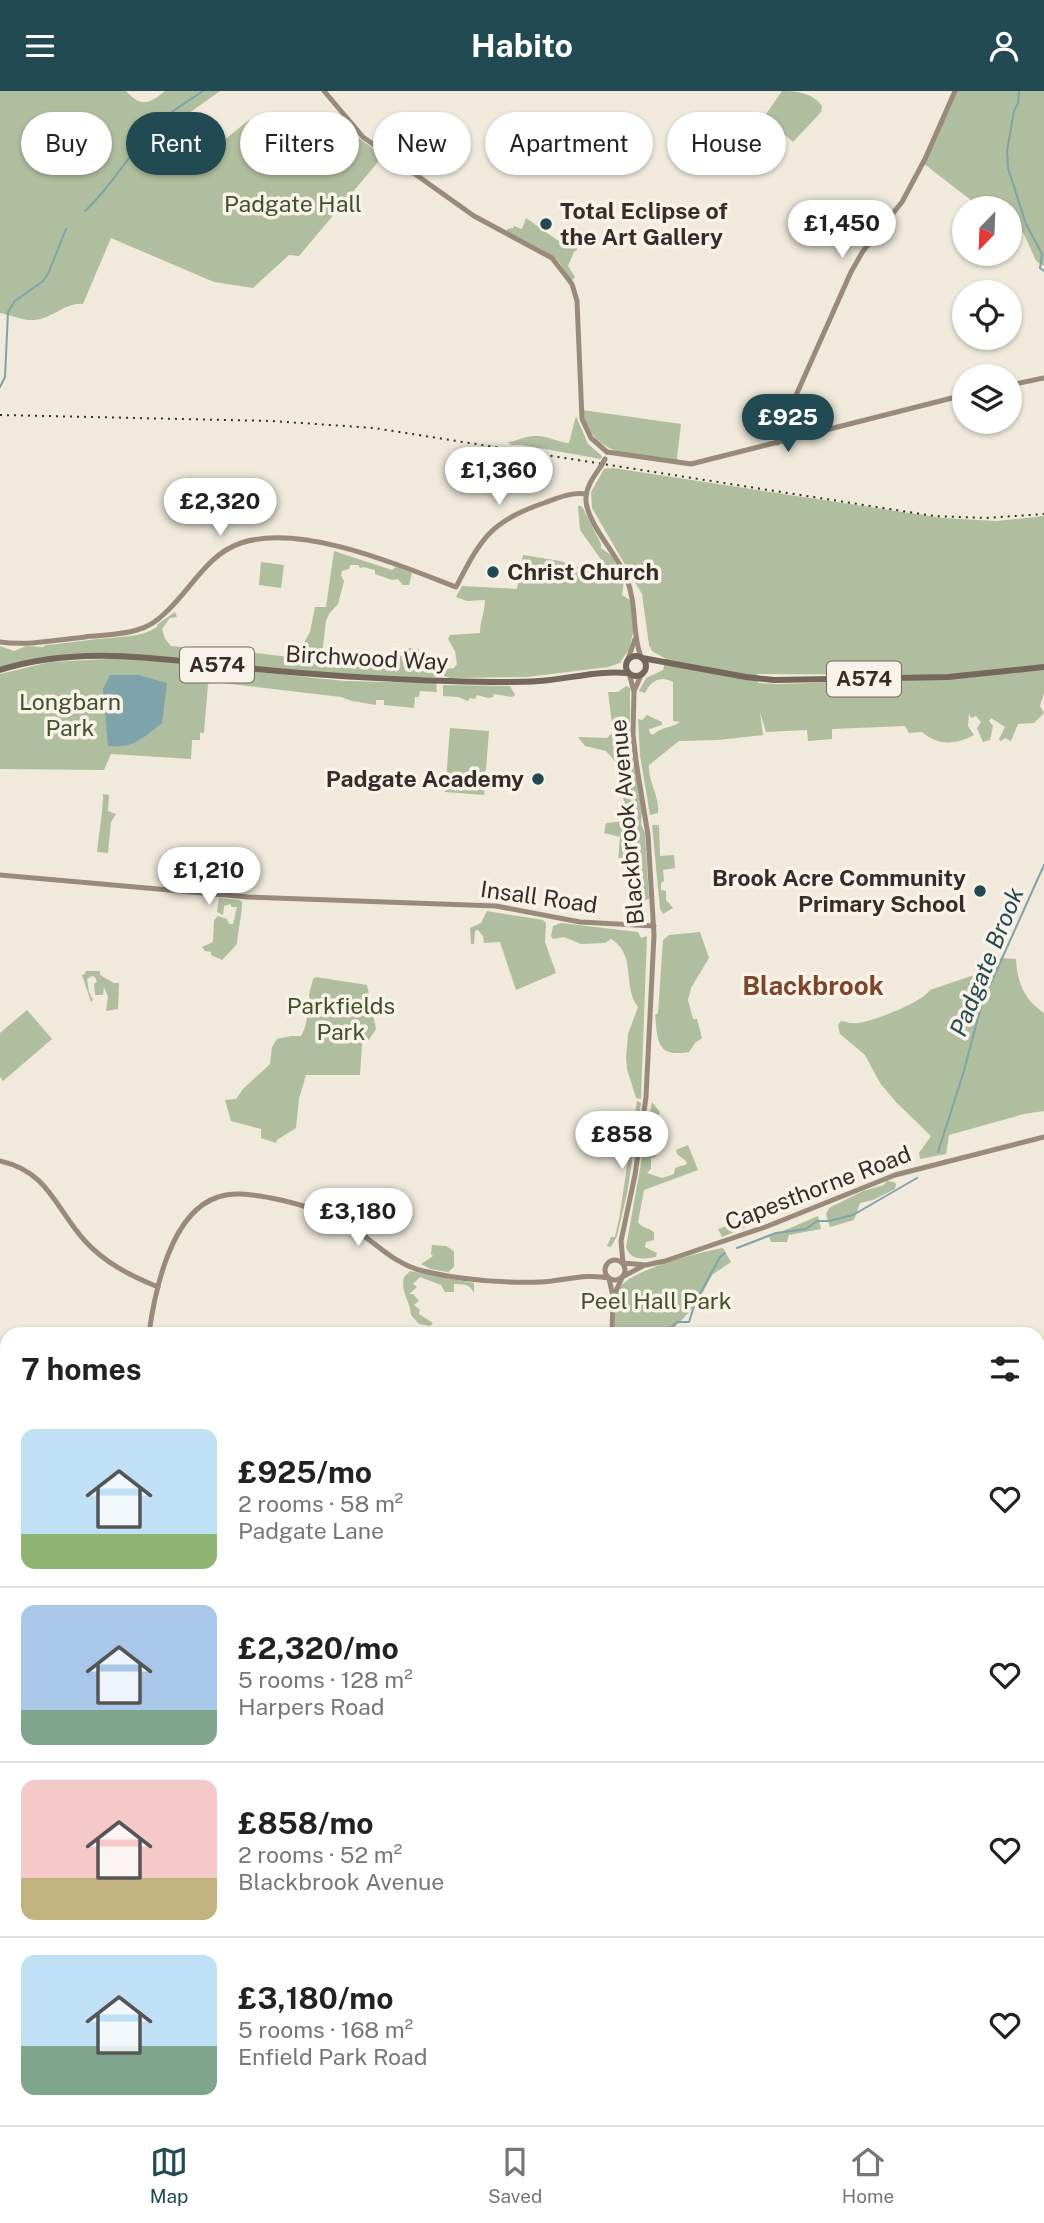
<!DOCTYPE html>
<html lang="en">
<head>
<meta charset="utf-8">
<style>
  body { margin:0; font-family:"Public Sans",sans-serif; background:#f2f2f2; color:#222; height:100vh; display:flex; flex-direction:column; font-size:26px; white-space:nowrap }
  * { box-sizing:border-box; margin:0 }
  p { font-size:23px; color:#767676 }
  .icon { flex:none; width:38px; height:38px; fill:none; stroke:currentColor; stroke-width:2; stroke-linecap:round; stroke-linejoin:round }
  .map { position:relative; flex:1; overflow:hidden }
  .drawer { position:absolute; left:0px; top:1236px; width:1045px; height:800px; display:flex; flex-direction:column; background:#fff; border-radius:21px 21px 0 0; box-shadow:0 2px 5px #0004 }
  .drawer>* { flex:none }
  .banner { position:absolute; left:21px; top:21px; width:1003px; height:63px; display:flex; gap:14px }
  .needle { width:46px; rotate:203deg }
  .fabs { position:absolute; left:952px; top:105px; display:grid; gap:14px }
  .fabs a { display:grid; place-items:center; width:70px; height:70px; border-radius:50%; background:#fff; box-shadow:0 2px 5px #0004; font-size:35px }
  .price { position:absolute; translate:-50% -60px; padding:0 16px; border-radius:24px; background:#fff; color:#222; font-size:23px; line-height:46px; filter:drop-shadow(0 2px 4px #0008) }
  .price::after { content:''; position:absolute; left:50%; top:42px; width:21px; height:16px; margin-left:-10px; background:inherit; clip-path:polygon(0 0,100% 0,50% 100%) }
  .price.on { background:#214a53; color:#fff }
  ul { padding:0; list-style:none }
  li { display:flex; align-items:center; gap:21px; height:175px; padding:0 21px }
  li+li { border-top:2px solid #e0e0e0 }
  li span { display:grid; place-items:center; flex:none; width:196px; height:140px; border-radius:14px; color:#555 }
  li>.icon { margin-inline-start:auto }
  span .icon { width:84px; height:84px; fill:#fffc; stroke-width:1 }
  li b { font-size:30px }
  h2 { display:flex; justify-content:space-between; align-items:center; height:84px; padding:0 21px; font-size:30px }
  .pill { padding:0 24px; border-radius:32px; background:#fff; box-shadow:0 2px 5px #0004; font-size:24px; line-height:63px }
  .pill.on { background:#214a53; color:#fff }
  header { display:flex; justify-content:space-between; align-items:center; height:91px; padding:0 21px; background:#214a53; color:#fff; font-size:32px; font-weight:700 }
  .menu { display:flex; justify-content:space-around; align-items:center; height:98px; border-top:2px solid #e0e0e0; background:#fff; font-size:19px; color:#767676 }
  .menu a { display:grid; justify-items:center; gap:4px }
  .menu .on { color:#214a53 }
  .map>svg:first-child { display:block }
</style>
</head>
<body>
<header><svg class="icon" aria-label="menu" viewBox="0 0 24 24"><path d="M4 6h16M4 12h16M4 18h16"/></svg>Habito<svg class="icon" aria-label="person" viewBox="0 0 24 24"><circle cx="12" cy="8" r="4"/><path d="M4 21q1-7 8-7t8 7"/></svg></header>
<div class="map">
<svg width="1044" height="2034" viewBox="0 0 1044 2034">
  <rect width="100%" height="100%" fill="#f0e9dc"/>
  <g fill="#afbe9e">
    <path d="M0,0H126C141,16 148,14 165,0H220L161,42L192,75L249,29L276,62L289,72L331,39L349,57L359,47L383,65L299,165L289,164L253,197L214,191L111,147L83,213C66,211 52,228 34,229C24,230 10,224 0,222Z"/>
    <path d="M782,0C798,0 812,2 822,15L821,21L793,51L764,26Z"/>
    <path d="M955,0H1044V175L1036,170L1024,143L1010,133V117H981L923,72Z"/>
    <path d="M526,127L557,149L563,151L570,139L575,141L577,159L574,161L568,175L575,186L571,190C566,184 563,175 558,170C545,157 523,151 507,143V138L513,137L514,135L522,138Z"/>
    <path d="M582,319L681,333L677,367L678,370C637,364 592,368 582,319Z"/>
    <path d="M576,325L588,353L602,365L601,368L522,354H511L508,351C516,350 525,345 535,345C546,344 557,351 569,352Z"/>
    <path d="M613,377L942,427L997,430L1044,425V574L941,584L757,583L758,592L778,593L967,587L1044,578V602L1040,615L1044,622L1034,632L1018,633L1011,650L1005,647L1001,650L999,648L1005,636L991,627L989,630L993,635L990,649L983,651L977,637L981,631L976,625L971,627L969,623L968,635L974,644C956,654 938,655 922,641L909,642L905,635L832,638V648L808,650L807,639L766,641L760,621L763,644L718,649L679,650L649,674C648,692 660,705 658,722L650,724L640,664L638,628L642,629L647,624L662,631V634L649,638L650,642L653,644C660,636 672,637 680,631L673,630V591C660,584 651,590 645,602L639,600L646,587L663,579L666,568L652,560L649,554L642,503L592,417L591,401L604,378Z"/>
    <path d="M578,415H581L584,419L601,453V457L612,465L624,489L622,504L630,509L633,519V542L629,558L620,572L608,576L527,586L450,587L444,585V578L454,577L457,573L455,560L448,548L450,544L480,542C480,530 485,521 485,509L467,510L456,506L462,495L517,498L523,464L560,470L609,486L612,484L580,439Z"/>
    <path d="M334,460L392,479L396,476L412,482L409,494H403L398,488L392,489L375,483V479L363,476L360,477L358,474H350L349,478L342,480L341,484L344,490L338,513L329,523L326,530L322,563L387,572L397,564L405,566L408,557L419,558L418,569H410L407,578L437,582L435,586H367L106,562L55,565L0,576V555L14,560L26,555L43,556L46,554C68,552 92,548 110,547C128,545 141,546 157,536L158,533L175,521L177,526L170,527L162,538L165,548L171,555L210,559L215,557L305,568V550L310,541L315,516H326Z"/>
    <path d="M261,471L284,474L281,497L259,494Z"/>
    <path d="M124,567L344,590L436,592L437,601L420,600L419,606H415L414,617L384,614V609H376V614L352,610L341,606L215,591L208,593L204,642H200V649H192L191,668L111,663L104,679L0,678V583L50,571Z"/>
    <path d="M443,594L510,595L515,604L512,606L494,603L493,606L488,607L477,604L475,608L470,607L468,610L458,606L443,605Z"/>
    <path d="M626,595L630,597V641L642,721L641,733L645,742L649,808L642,810L640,785L636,781L631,784L618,772L620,746L604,742L606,732L627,730V719L623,707L625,696L622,678L606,660L585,655L578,646L607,647L613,641L608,601H618Z"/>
    <path d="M450,637L489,640L484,704L445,701Z"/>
    <path d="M103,703L109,704L108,720L116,723L111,731L108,762L97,761C99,741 103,722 103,703Z"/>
    <path d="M652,734H659L660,765L674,764L675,777L663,779L664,790L661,792V799L666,800V809L673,817L663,823L660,818Z"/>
    <path d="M219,807L239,809L242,811C242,825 238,838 237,853L222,869L211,864V861L205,860L202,856L213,851L214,829L218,825L227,828L229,833H233L237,816H231V813L224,815L223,824L217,821Z"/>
    <path d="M487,820L543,829L546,832L545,851L556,882L516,899L500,851L484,852L483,845L478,839L475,840L474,853H471L470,837L481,832Z"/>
    <path d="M561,832L638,841L641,847L647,845L641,1008L636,1007L627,978L626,967L628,943L638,916C622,896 637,863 611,848L605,852L581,853L564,846L553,848L551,845L553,835Z"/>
    <path d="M700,841L709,867L691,897L688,909L693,928H697L702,947L695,952L689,961C655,967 658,948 655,924L658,922L663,849L669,844Z"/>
    <path d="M1001,867L1016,868C1017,890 1024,909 1044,922V1020L1024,1023L949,1044L946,1063L920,1068L919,1062L931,1045L896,1011L880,992L865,964L840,943L838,934L841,930C847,931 852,933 858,932C874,930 921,912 930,899L983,881L994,870Z"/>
    <path d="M86,880H100V884L114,892H119L118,918L106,920L108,906L104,896L103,904H95L94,893L97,891L95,886L92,885L87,888L89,901L93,909L91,911L82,884L85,883Z"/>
    <path d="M316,886L367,894L376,938L368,950L362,953L360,984H306L299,1008L296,1037L277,1049L276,1052L261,1047V1038L231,1030L225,1009L236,1008L243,998L270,973L272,956L277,948L291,945H301C308,933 305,927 311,917L309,904L313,888Z"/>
    <path d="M27,919L52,948L3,990L0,986V942Z"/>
    <path d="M637,1010L641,1012L627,1103L617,1145L611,1156L607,1155L611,1146H615L619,1128Z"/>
    <path d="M652,1011L660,1021L651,1056L656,1066L651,1067V1078L647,1082L662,1087L674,1083L675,1077L687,1073L686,1070L677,1063L676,1059L688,1054L698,1079L644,1099L638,1131C642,1138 650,1136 654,1142V1149L646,1151L645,1156L657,1162L656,1166C644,1168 630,1170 626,1156Z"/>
    <path d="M823,1090L828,1091L829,1101L790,1118L786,1106Z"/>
    <path d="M887,1090L894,1091L896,1093L895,1098L873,1109L860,1112L854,1129L830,1136L826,1123L829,1117L863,1100L884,1094Z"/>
    <path d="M780,1114L782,1121L722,1146L718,1138Z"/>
    <path d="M818,1125L821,1138L789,1144L787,1151H771L769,1146Z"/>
    <path d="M432,1154L446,1155L454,1160V1176L448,1181L430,1178L421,1173L433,1165L431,1163Z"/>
    <path d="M723,1157L731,1171L712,1184L696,1214L673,1238L676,1240L673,1242H615C615,1229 612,1211 618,1199C628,1179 700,1161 723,1157Z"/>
    <path d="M410,1180L474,1192V1202C469,1192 464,1194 454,1193V1201H445L441,1194L420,1186L413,1193L417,1196L409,1203H413L419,1210L414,1214L420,1219L419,1223L433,1232L430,1235L419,1233L411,1224C411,1211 400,1201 404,1186Z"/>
    <path d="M1044,1415V1779L1038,1770V1417Z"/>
    <path d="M0,1485L7,1489V1638L0,1632Z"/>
    <path d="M0,1648L7,1654V1742H0Z"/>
    <path d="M0,1770L7,1771V1874L0,1860Z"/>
    <path d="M1044,1842V1927L1038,1931V1844Z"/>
  </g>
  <path fill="#7ea3aa" d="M110,584H139L167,592L162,632C143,647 133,658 108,655L103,598Z"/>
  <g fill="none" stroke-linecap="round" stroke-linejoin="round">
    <g stroke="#7ea3aa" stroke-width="2">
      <path d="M1019,0L1018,12L1014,20L1007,60L1008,77L1026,133L1042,163L1040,177L1044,180"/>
      <path d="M85,120C111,96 127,66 151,40C165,24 185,12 203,0"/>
      <path d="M0,296L5,286L8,221L15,210L43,190L48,183L66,138"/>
      <path d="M938,1061L963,983L982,912L1044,774"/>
      <path d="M737,1157L776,1142L806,1138L817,1130H829L853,1124L917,1087"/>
      <path d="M664,1242L677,1231H689L695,1212L720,1166L725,1162"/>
      <path d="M0,1275L7,1279"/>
      <path d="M0,1305L7,1304"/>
      <path d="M0,1718L7,1721"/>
      <path d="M170,2028L171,2034"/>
    </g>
    <g stroke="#9a8a7b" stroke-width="5">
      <path d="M324,0L363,46L474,125L552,167L572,193L577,210L582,328L591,347L607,361"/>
      <path d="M1010,294L1044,287"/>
      <path d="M777,352V347L851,181L863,160L902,111L925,68L955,0"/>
      <path d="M607,361L691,373L964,304"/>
      <path d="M601,375C594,385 585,397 586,410C588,434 617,463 626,486C638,515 631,540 641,566"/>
      <path d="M0,551C27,555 57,549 85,546C102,544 121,544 137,539C148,536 156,531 164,523C190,500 207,463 241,452C301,432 399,474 456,496C481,448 490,430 544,412C558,407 571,401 586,403"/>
      <path d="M628,568L635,548"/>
      <path d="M635,598L642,582"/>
      <path d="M0,784L248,806L496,815L580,831L654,835"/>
      <path d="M0,1070C49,1081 55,1117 85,1150C105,1172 131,1185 158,1196"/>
      <circle cx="615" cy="1179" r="10"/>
      <path d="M623,1172L621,1150L635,1084L646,1006L654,844L648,744L637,677L633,644L634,601L629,582"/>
      <path d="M623,1172L646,1174L665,1170L768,1135L895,1084L1044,1046"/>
      <path d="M624,1185L643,1175"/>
      <path d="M609,1187L613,1206L612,1242"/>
      <path d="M613,1206L622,1187"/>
      <path d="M149,1242C155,1199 171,1121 218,1106C235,1100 253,1104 271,1107C297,1112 323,1120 346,1133C373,1148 392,1173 423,1180C461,1189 501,1192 540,1191C563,1190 586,1182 609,1187"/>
      <path d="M515,2028V2034"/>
    </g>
    <g stroke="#75675b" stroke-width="6">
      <circle cx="636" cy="575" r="10"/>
      <path d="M642,567L746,586L774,589L948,586L1044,576"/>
      <path d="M0,579C82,553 164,569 247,577C314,584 381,588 449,590C479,591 509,592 539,590C569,588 598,579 628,582"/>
    </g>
    <g stroke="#554940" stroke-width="7">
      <path d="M0,1643L7,1649"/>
      <path d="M0,1748L7,1749"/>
      <path d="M0,1758L7,1759"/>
      <path d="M0,1766L7,1767"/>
      <path d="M0,1871L7,1886"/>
      <path d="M0,1888L7,1905"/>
      <path d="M0,1914L7,1931"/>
      <path d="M0,1953L7,1966"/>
      <path d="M1038,1985L1044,1987"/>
      <path d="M1038,1998L1044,2001"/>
      <path d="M0,2015H7"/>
      <path d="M42,2028L45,2034"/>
      <path d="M49,2028L52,2034"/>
      <path d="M60,2028L63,2034"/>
      <path d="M0,2032L16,2034"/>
      <path d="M199,2034L200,2028"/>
    </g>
    <path stroke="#352e28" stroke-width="2" stroke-dasharray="2 5" stroke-linecap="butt" d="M0,324L272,330L374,337L934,425L986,427L1044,423"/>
    <path stroke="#9a8a7b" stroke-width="5" d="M601,375L605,368"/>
  </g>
  <g fill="#214a53" stroke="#f8f2e8" stroke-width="2.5">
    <circle cx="546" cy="133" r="7"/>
    <circle cx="493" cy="481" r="7"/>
    <circle cx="538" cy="688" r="7"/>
    <circle cx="980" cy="800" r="7"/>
  </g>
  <g text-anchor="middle" stroke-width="7" stroke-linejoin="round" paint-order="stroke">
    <g fill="#f8f2e8" stroke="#706962" stroke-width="2">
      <rect x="180" y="556.5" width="74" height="35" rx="5"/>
      <rect x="827" y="570.5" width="74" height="35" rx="5"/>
    </g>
    <g font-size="21" font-weight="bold" fill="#352e28">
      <text x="217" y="581">A574</text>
      <text x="864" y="595">A574</text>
    </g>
    <g font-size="23" fill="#40512e" stroke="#f8f2e8">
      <text x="293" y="121">Padgate Hall</text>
      <text x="70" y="619">Longbarn<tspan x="70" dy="26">Park</tspan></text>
      <text x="341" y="923">Parkfields<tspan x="341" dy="26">Park</tspan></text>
      <text x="656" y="1218">Peel Hall Park</text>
    </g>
    <g font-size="23" font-weight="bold" fill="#352e28" stroke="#f8f2e8" text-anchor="start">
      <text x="560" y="128">Total Eclipse of<tspan x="560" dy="26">the Art Gallery</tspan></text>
      <text x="507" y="489">Christ Church</text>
      <text x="524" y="696" text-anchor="end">Padgate Academy</text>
      <text x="966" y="795" text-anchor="end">Brook Acre Community<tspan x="966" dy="26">Primary School</tspan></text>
    </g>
    <g font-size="23" fill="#352e28" stroke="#f8f2e8">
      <text transform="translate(367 567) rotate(3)" y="8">Birchwood Way</text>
      <text transform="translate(627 731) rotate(-95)" y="8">Blackbrook Avenue</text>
      <text transform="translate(539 806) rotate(8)" y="8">Insall Road</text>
      <text transform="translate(818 1097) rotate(-21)" y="8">Capesthorne Road</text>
    </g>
    <g font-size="24" font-style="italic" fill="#214a53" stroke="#f8f2e8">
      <text transform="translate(987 871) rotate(-68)" y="8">Padgate Brook</text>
    </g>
    <g font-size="26" font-weight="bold" fill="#7d4628" stroke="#f8f2e8">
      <text x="813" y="904">Blackbrook</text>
    </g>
  </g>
</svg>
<div class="fabs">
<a><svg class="needle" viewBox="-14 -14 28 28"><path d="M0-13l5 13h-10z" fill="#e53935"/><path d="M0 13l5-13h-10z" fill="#767676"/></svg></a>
<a><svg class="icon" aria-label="locate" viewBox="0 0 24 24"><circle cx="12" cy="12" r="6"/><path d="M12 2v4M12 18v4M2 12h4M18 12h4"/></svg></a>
<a><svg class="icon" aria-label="layers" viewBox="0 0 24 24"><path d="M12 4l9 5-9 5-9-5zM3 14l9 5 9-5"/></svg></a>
</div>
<b class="price" style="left:842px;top:169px">£1,450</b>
<b class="price on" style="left:788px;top:363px">£925</b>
<b class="price" style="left:499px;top:416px">£1,360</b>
<b class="price" style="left:220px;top:447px">£2,320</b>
<b class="price" style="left:209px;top:816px">£1,210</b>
<b class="price" style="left:622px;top:1080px">£858</b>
<b class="price" style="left:358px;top:1157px">£3,180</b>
<div class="banner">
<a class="pill">Buy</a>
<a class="pill on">Rent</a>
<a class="pill">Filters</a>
<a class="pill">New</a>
<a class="pill">Apartment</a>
<a class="pill">House</a>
</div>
<section class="drawer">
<h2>7 homes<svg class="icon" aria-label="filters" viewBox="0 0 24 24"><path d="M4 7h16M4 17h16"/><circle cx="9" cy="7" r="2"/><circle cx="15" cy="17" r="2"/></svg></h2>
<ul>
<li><span style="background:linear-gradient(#bfe0f5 75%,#8fb573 0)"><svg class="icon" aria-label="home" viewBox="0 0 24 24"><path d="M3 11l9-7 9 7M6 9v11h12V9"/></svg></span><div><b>£925/mo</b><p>2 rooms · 58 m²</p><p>Padgate Lane</p></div><svg class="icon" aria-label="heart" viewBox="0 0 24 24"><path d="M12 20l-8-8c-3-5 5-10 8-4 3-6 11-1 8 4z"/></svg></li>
<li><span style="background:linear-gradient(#a9c7e8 75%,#7fa58c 0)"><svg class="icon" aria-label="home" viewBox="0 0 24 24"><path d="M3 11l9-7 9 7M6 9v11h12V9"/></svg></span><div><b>£2,320/mo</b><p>5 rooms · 128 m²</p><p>Harpers Road</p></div><svg class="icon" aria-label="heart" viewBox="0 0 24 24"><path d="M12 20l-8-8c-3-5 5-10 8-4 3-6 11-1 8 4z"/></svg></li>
<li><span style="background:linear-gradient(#f6c9c9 70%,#c2b280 0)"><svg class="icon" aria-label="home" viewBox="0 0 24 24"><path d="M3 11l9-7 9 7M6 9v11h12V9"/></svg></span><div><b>£858/mo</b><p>2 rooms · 52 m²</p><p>Blackbrook Avenue</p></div><svg class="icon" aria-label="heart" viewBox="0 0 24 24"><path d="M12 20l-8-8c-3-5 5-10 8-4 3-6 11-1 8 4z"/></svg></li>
<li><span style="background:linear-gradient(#bfe0f5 65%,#7fa58c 0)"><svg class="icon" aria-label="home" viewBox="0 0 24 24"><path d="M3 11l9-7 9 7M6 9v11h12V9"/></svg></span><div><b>£3,180/mo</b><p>5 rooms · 168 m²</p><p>Enfield Park Road</p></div><svg class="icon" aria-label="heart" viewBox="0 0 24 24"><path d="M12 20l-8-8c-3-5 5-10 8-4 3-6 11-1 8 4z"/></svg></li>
</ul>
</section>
</div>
<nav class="menu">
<a class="on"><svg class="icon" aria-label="map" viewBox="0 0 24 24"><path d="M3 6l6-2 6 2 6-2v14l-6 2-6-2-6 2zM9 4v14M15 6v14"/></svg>Map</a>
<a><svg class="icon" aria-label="saved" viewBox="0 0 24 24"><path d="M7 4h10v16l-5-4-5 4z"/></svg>Saved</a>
<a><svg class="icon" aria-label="home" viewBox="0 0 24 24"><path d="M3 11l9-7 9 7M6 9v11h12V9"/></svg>Home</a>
</nav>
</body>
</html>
